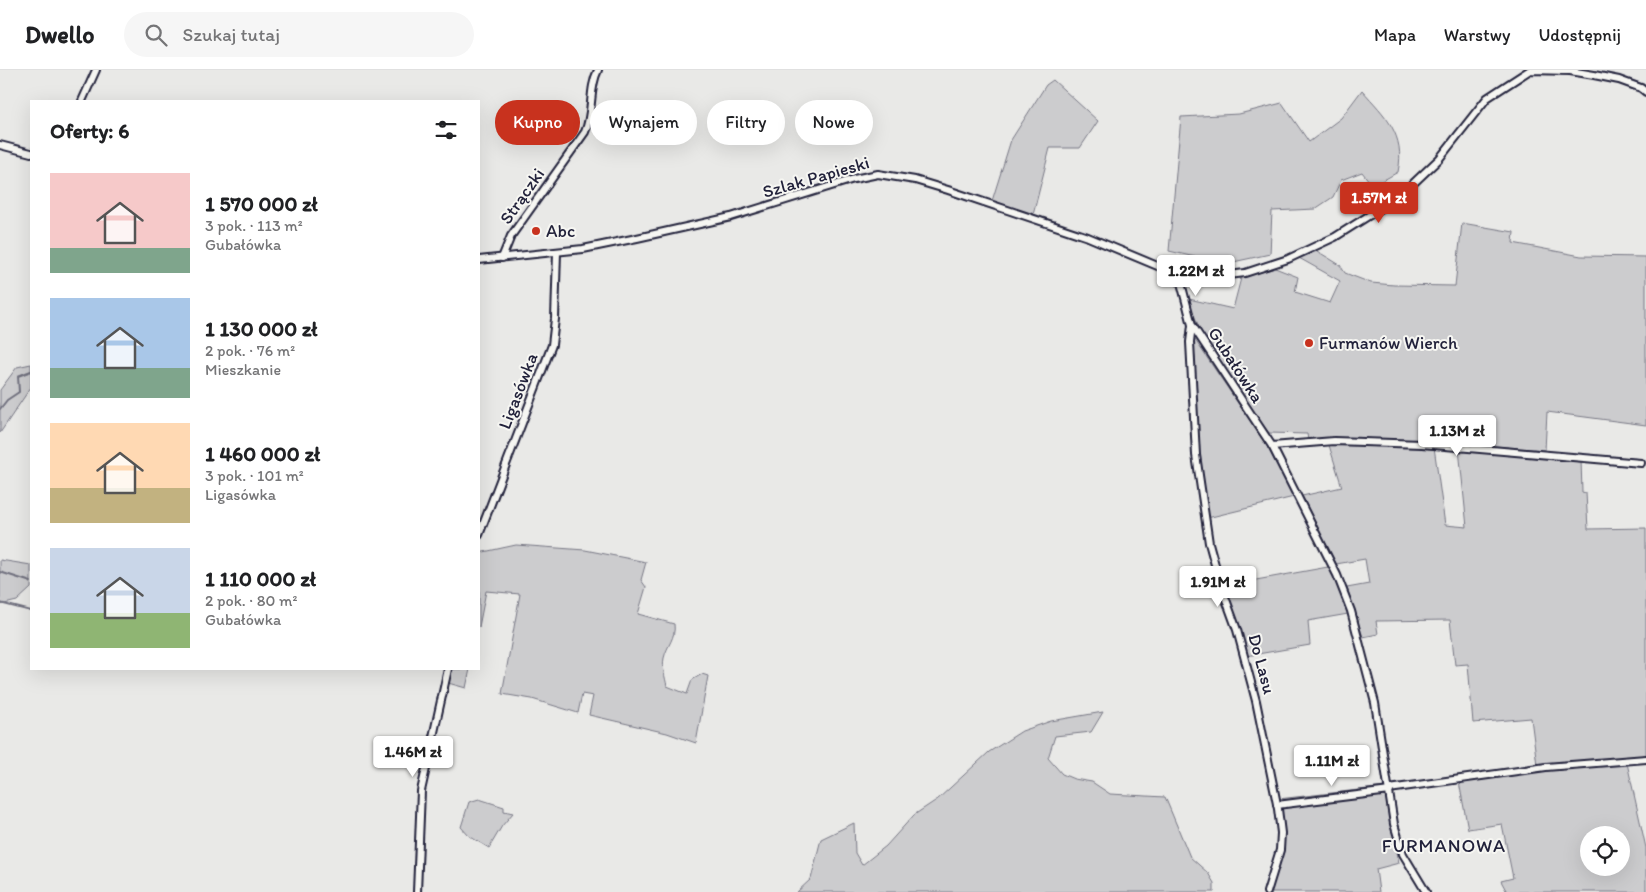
<!DOCTYPE html>
<html lang="pl">
<head>
<meta charset="utf-8">
<style>
  body { margin:0; font-family:Itim,sans-serif; background:#f6f6f6; color:#202124; height:100vh; display:flex; flex-direction:column; font-size:19px; white-space:nowrap }
  * { box-sizing:border-box; margin:0 }
  p { font-size:16px; color:#757577 }
  .icon { flex:none; width:28px; height:28px; fill:none; stroke:currentColor; stroke-width:2; stroke-linecap:round; stroke-linejoin:round }
  .map { position:relative; flex:1; overflow:hidden }
  .panel { position:absolute; left:30px; top:30px; width:450px; height:570px; display:flex; flex-direction:column; background:#fff; border-radius:0px; box-shadow:0 5px 20px #0002 }
  .panel>* { flex:none }
  .top-card { position:absolute; left:495px; top:30px; width:475px; height:45px; display:flex; gap:10px }
  .buttons { position:absolute; left:1580px; top:756px; display:grid; gap:10px }
  .buttons a { display:grid; place-items:center; width:50px; height:50px; border-radius:50%; background:#fff; box-shadow:0 5px 20px #0002; font-size:25px }
  .price { position:absolute; translate:-50% -42px; padding:0 11px; border-radius:5px; background:#fff; color:#222; font-size:16px; line-height:32px; filter:drop-shadow(0 1px 2px #0008) }
  .price::after { content:''; position:absolute; left:50%; top:30px; width:15px; height:11px; margin-left:-8px; background:inherit; clip-path:polygon(0 0,100% 0,50% 100%) }
  .price.selected { background:#c8321e; color:#fff }
  ul { padding:0; list-style:none }
  li { display:flex; align-items:center; gap:15px; height:125px; padding:0 20px }
  li span { display:grid; place-items:center; flex:none; width:140px; height:100px; border-radius:0px; color:#555 }
  li>.icon { margin-inline-start:auto }
  span .icon { width:60px; height:60px; fill:#fffc; stroke-width:1 }
  li b { font-size:21px }
  h2 { display:flex; justify-content:space-between; align-items:center; height:60px; padding:0 20px; font-size:21px }
  .tag { padding:0 18px; border-radius:22px; background:#fff; box-shadow:0 5px 20px #0002; font-size:18px; line-height:45px }
  .tag.selected { background:#c8321e; color:#fff }
  header { display:flex; align-items:center; gap:30px; box-sizing:border-box; height:70px; padding:0 25px; background:#fff; border-bottom:1px solid #e0e0e0 }
  header strong { font-size:24px }
  nav { display:flex; gap:28px; margin-inline-start:auto; font-size:18px }
  .search { width:350px; height:45px; background:#f6f6f6; display:flex; align-items:center; gap:12px; box-sizing:border-box; padding:0 18px; border-radius:28px; color:#757577; font-size:19px }
  .map>svg:first-child { display:block }
</style>
</head>
<body>
<header>
<strong>Dwello</strong>
<div class="search"><svg class="icon" aria-label="search" viewBox="0 0 24 24"><circle cx="10" cy="10" r="6"/><path d="M15 15l6 6"/></svg>Szukaj tutaj</div>
<nav><a>Mapa</a><a>Warstwy</a><a>Udostępnij</a></nav>
</header>
<div class="map">
<svg width="1646" height="822" viewBox="0 0 1646 822">
  <rect width="100%" height="100%" fill="#e9e9e7"/>
  <filter id="ink" filterUnits="userSpaceOnUse"><feTurbulence type="fractalNoise" baseFrequency=".02" numOctaves="2"/><feDisplacementMap in="SourceGraphic" scale="10" xChannelSelector="R" yChannelSelector="G"/><feConvolveMatrix kernelMatrix="1 2 1 2 8 2 1 2 1" color-interpolation-filters="sRGB"/></filter>
  <g filter="url(#ink)">
    <g fill="#ccccce" stroke="#777784" fill-rule="evenodd">
      <path d="M1053,10L1098,51L1080,78H1050L1033,145L992,131L1011,70L1046,15Z"/>
      <path d="M1362,20C1385,46 1406,64 1398,102L1373,116L1362,102L1341,110L1333,127L1315,139L1272,141L1270,184L1224,194L1204,195L1195,187L1169,181L1181,47L1239,44L1282,33L1309,72L1341,48Z"/>
      <path d="M1462,153L1514,162L1513,173L1581,186L1646,187V355L1547,342L1545,380L1433,371L1308,370L1307,364L1269,363C1240,322 1202,279 1189,229L1233,239L1241,208L1275,198L1298,207L1295,222L1330,233L1340,211L1299,188L1317,181L1340,195L1345,203L1371,213L1394,215L1455,216Z"/>
      <path d="M1193,267L1267,376L1294,427L1207,448L1200,408Z"/>
      <path d="M31,294V317L0,363V320L17,297Z"/>
      <path d="M1328,372L1434,377L1445,455L1467,457L1459,379L1581,390L1582,422L1586,423L1588,459L1646,458V687L1537,695L1531,648L1473,653L1468,594L1455,595L1450,550L1376,551L1378,564L1363,567L1347,518L1369,514L1365,489L1336,494L1302,426L1342,417Z"/>
      <path d="M516,475L585,480L646,492L641,510L646,517L638,544L674,554C676,568 667,575 664,588C662,598 665,607 667,616L687,624L692,610L702,604L708,606L696,673L667,663L589,645L593,626L582,624L578,643L532,629L502,624L520,524L486,521L479,557V483Z"/>
      <path d="M0,490L31,495V518L17,531L0,535Z"/>
      <path d="M1328,497L1335,507L1348,544L1308,551L1310,575L1246,586L1223,516Z"/>
      <path d="M450,599H470L466,618L448,613Z"/>
      <path d="M1103,642L1091,662L1055,666L1048,688L1062,704L1074,709L1092,712L1110,724L1165,727L1190,787L1208,803L1214,813V822H797L811,809L821,769L854,753L855,783L862,795L886,776L914,745L938,729L989,682L1022,661L1051,651Z"/>
      <path d="M1627,693L1646,778V822H1507L1501,811L1513,808L1502,754L1468,759L1459,712L1546,700ZM1589,765H1621V798H1589Z"/>
      <path d="M1385,717L1399,793L1376,799L1379,822H1270L1281,781L1278,729Z"/>
      <path d="M479,729L504,737V741L513,743L502,756L489,778L469,766L461,757L469,732Z"/>
    </g>
    <g fill="none" stroke-linecap="round" stroke-linejoin="round">
      <g stroke="#71717f" stroke-width="2">
        <path d="M0,339L7,330L19,322L18,306L31,301"/>
        <path d="M0,502L31,512"/>
        <path d="M0,533L31,541"/>
      </g>
      <defs>
        <g id="minor">
          <path d="M82,31L96,0"/>
          <path d="M0,75L31,83"/>
          <path d="M502,188L511,166L585,62C594,42 588,20 598,0"/>
          <path d="M479,190L583,179L637,168L731,147L854,109L878,104L915,110L948,120L1088,167L1179,205L1213,207L1245,203L1288,189L1335,167L1400,126L1439,89L1487,28L1530,0L1570,1L1594,5L1619,10L1641,18L1646,22"/>
          <path d="M1179,205L1192,255L1272,376L1337,505L1351,541L1375,633L1394,754L1403,784L1426,822"/>
          <path d="M1192,255L1190,272L1196,385L1209,473L1220,513L1237,560L1256,631L1278,739L1281,763L1280,780L1267,822"/>
          <path d="M1272,376L1334,371L1422,374L1641,393"/>
          <path d="M479,465L552,275L555,249L557,182"/>
          <path d="M1389,719L1546,697L1646,689"/>
          <path d="M1277,735L1390,721"/>
          <path d="M417,822L421,721L448,599"/>
        </g>
      </defs>
      <use href="#minor" stroke="#22223b" stroke-width="10"/>
      <use href="#minor" stroke="#f6f6f2" stroke-width="6"/>
    </g>
  </g>
  <g fill="#c8321e" stroke="#f6f6f2" stroke-width="2">
    <circle cx="536" cy="161" r="5"/>
    <circle cx="1309" cy="273" r="5"/>
  </g>
  <g text-anchor="middle" stroke-width="4" stroke-linejoin="round" paint-order="stroke">
    <g font-size="18" fill="#22223b" stroke="#f6f6f2">
      <text transform="translate(816 107) rotate(-16)" y="6">Szlak Papieski</text>
      <text transform="translate(522 126) rotate(-55)" y="6">Strączki</text>
      <text transform="translate(1236 295) rotate(57)" y="6">Gubałówka</text>
      <text transform="translate(518 321) rotate(-69)" y="6">Ligasówka</text>
      <text transform="translate(1262 594) rotate(75)" y="6">Do Lasu</text>
    </g>
    <g font-size="18" fill="#22223b" stroke="#f6f6f2" text-anchor="start">
      <text x="546" y="167">Abc</text>
      <text x="1319" y="279">Furmanów Wierch</text>
    </g>
    <g font-size="19" letter-spacing="1" fill="#22223b" stroke="#f6f6f2">
      <text x="1444" y="782">FURMANOWA</text>
    </g>
  </g>
</svg>
<div class="buttons">
<a><svg class="icon" aria-label="locate" viewBox="0 0 24 24"><circle cx="12" cy="12" r="6"/><path d="M12 2v4M12 18v4M2 12h4M18 12h4"/></svg></a>
</div>
<b class="price selected" style="left:1379px;top:154px">1.57M zł</b>
<b class="price" style="left:1196px;top:227px">1.22M zł</b>
<b class="price" style="left:1457px;top:387px">1.13M zł</b>
<b class="price" style="left:1218px;top:538px">1.91M zł</b>
<b class="price" style="left:413px;top:708px">1.46M zł</b>
<b class="price" style="left:1332px;top:717px">1.11M zł</b>
<div class="top-card">
<a class="tag selected">Kupno</a>
<a class="tag">Wynajem</a>
<a class="tag">Filtry</a>
<a class="tag">Nowe</a>
</div>
<section class="panel">
<h2>Oferty: 6<svg class="icon" aria-label="filters" viewBox="0 0 24 24"><path d="M4 7h16M4 17h16"/><circle cx="9" cy="7" r="2"/><circle cx="15" cy="17" r="2"/></svg></h2>
<ul>
<li><span style="background:linear-gradient(#f6c9c9 75%,#7fa58c 0)"><svg class="icon" aria-label="home" viewBox="0 0 24 24"><path d="M3 11l9-7 9 7M6 9v11h12V9"/></svg></span><div><b>1 570 000 zł</b><p>3 pok. · 113 m²</p><p>Gubałówka</p></div></li>
<li><span style="background:linear-gradient(#a9c7e8 70%,#7fa58c 0)"><svg class="icon" aria-label="home" viewBox="0 0 24 24"><path d="M3 11l9-7 9 7M6 9v11h12V9"/></svg></span><div><b>1 130 000 zł</b><p>2 pok. · 76 m²</p><p>Mieszkanie</p></div></li>
<li><span style="background:linear-gradient(#ffd9b3 65%,#c2b280 0)"><svg class="icon" aria-label="home" viewBox="0 0 24 24"><path d="M3 11l9-7 9 7M6 9v11h12V9"/></svg></span><div><b>1 460 000 zł</b><p>3 pok. · 101 m²</p><p>Ligasówka</p></div></li>
<li><span style="background:linear-gradient(#c9d6e8 65%,#8fb573 0)"><svg class="icon" aria-label="home" viewBox="0 0 24 24"><path d="M3 11l9-7 9 7M6 9v11h12V9"/></svg></span><div><b>1 110 000 zł</b><p>2 pok. · 80 m²</p><p>Gubałówka</p></div></li>
</ul>
</section>
</div>
</body>
</html>
